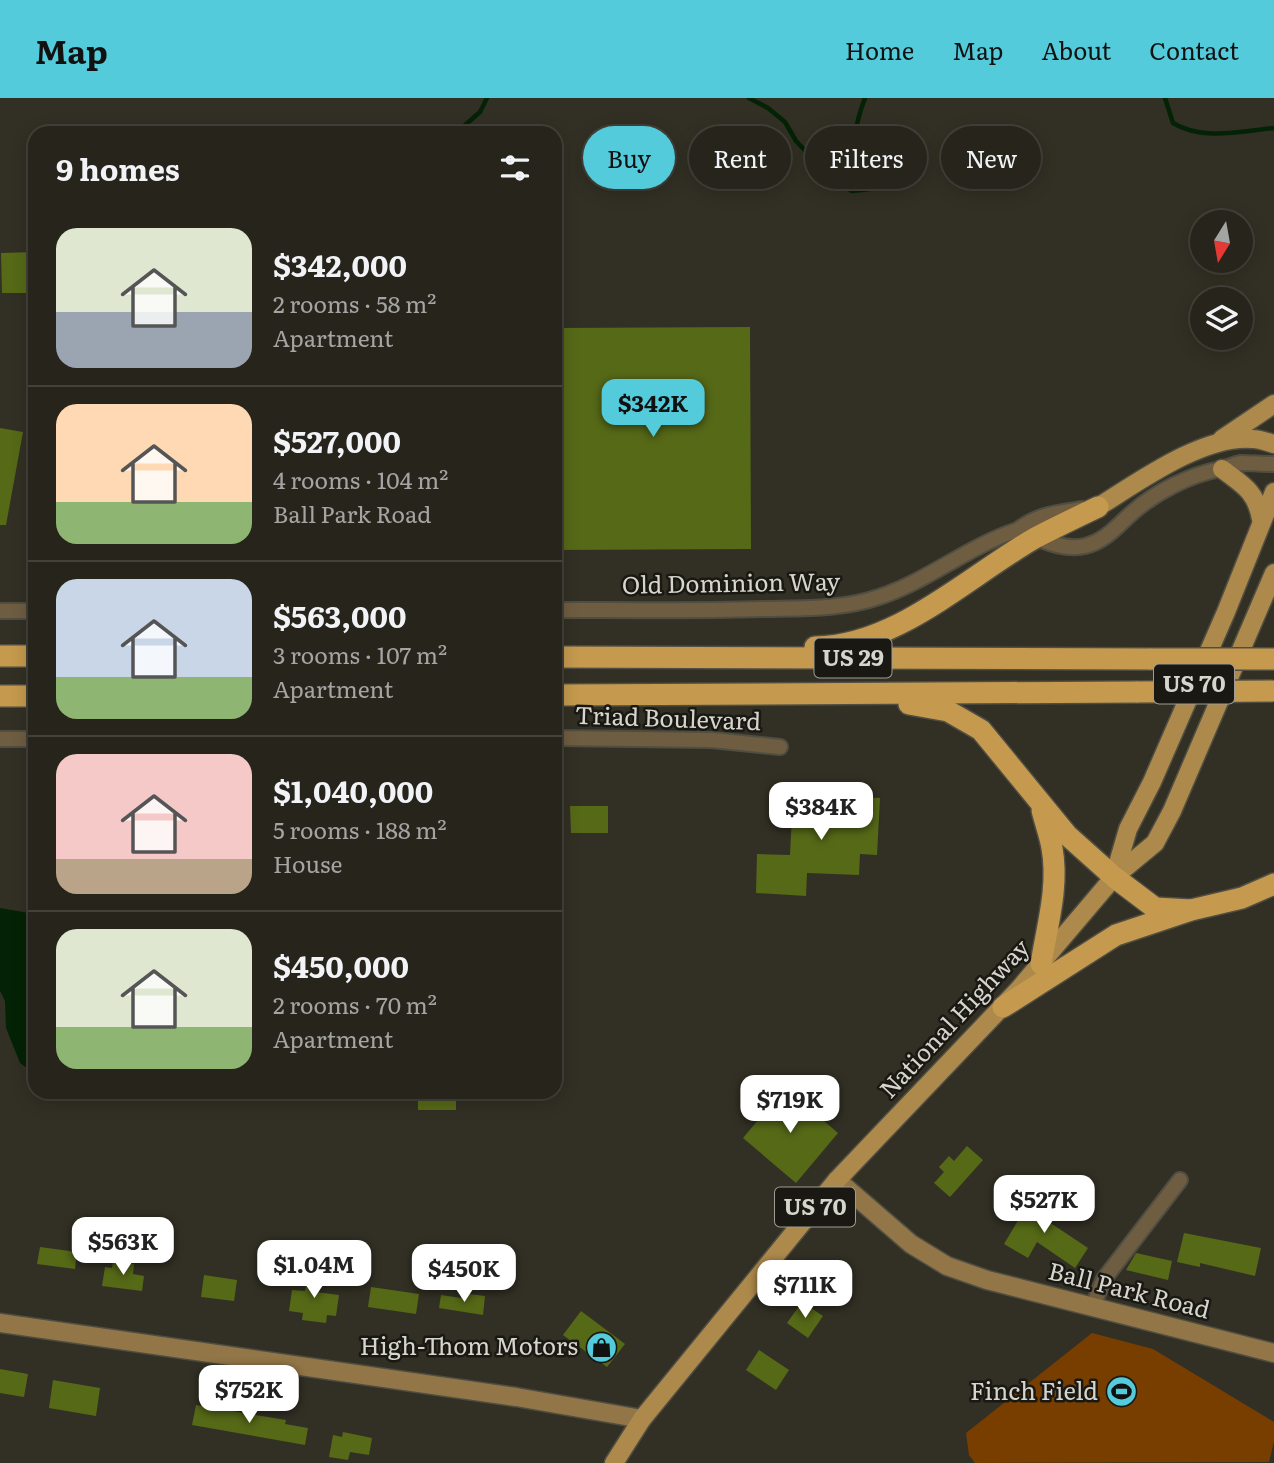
<!DOCTYPE html>
<html lang="en">
<head>
<meta charset="utf-8">
<style>
  body { margin:0; font-family:Literata,serif; background:#323028; color:#f1f3f6; height:100vh; display:flex; flex-direction:column; font-size:26px; white-space:nowrap }
  * { box-sizing:border-box; margin:0 }
  p { font-size:23px; color:#a4a4a3 }
  .icon { flex:none; width:38px; height:38px; fill:none; stroke:currentColor; stroke-width:2; stroke-linecap:round; stroke-linejoin:round }
  .map { position:relative; flex:1; overflow:hidden }
  .panel { position:absolute; left:28px; top:28px; width:534px; height:973px; display:flex; flex-direction:column; background:#26241b; border-radius:21px; box-shadow:0 4px 18px #0003,0 0 0 2px #42413a }
  .panel>* { flex:none }
  .top-card { position:absolute; left:583px; top:28px; width:586px; height:63px; display:flex; gap:14px }
  .needle { width:46px; rotate:191deg }
  .buttons { position:absolute; left:1190px; top:112px; display:grid; gap:14px }
  .buttons a { display:grid; place-items:center; width:63px; height:63px; border-radius:50%; background:#26241b; box-shadow:0 4px 18px #0003,0 0 0 2px #42413a; font-size:35px }
  .price { position:absolute; translate:-50% -60px; padding:0 16px; border-radius:14px; background:#fff; color:#222; font-size:23px; line-height:46px; filter:drop-shadow(0 2px 4px #0008) }
  .price::after { content:''; position:absolute; left:50%; top:42px; width:21px; height:16px; margin-left:-10px; background:inherit; clip-path:polygon(0 0,100% 0,50% 100%) }
  .price.current { background:#53cbdb; color:#111 }
  ul { padding:0; list-style:none }
  li { display:flex; align-items:center; gap:21px; height:175px; padding:0 28px }
  li+li { border-top:2px solid #42413a }
  li span { display:grid; place-items:center; flex:none; width:196px; height:140px; border-radius:21px; color:#555 }
  li>.icon { margin-inline-start:auto }
  span .icon { width:84px; height:84px; fill:#fffc; stroke-width:1 }
  li b { font-size:30px }
  h2 { display:flex; justify-content:space-between; align-items:center; height:84px; padding:0 28px; font-size:30px }
  .tag { padding:0 24px; border-radius:32px; background:#26241b; box-shadow:0 4px 18px #0003,0 0 0 2px #42413a; font-size:24px; line-height:63px }
  .tag.current { background:#53cbdb; color:#111 }
  header { display:flex; align-items:center; gap:42px; box-sizing:border-box; height:98px; padding:0 35px; background:#53cbdb; color:#111 }
  header strong { font-size:33px }
  nav { display:flex; gap:38px; margin-inline-start:auto; font-size:24px }
  .map>svg:first-child { display:block }
</style>
</head>
<body>
<header>
<strong>Map</strong>
<nav><a>Home</a><a>Map</a><a>About</a><a>Contact</a></nav>
</header>
<div class="map">
<svg width="1274" height="1365" viewBox="0 0 1274 1365">
  <rect width="100%" height="100%" fill="#323024"/>
  <path fill="#783e00" d="M1092,1235L1153,1251L1274,1324V1343L1269,1364L975,1365L969,1357L966,1335Z"/>
  <path fill="#042205" d="M0,810L35,816V976L20,965L6,930L5,903L0,893Z"/>
  <g fill="none" stroke-linecap="round" stroke-linejoin="round">
    <g stroke="#042205" stroke-width="4.5">
      <path d="M749,0L768,10L785,24L796,43L830,79L852,93L870,91C875,68 858,59 856,38C855,27 861,11 865,0"/>
      <path d="M1165,0L1173,25C1202,43 1241,33 1274,30"/>
      <path d="M456,35L480,14L487,0"/>
    </g>
  </g>
  <g fill="#566917">
    <path d="M35,154V195H2L1,155Z"/>
    <path d="M750,229L751,451L555,452V230Z"/>
    <path d="M0,330L23,334L6,427H0Z"/>
    <path d="M793,696L880,700L877,757L860,756L859,777L807,775L806,798L756,795L757,756L790,757Z"/>
    <path d="M570,708H608V735H571Z"/>
    <path d="M785,990L838,1035L796,1085L743,1040Z"/>
    <path d="M425,994H456V1012H418V997H425Z"/>
    <path d="M967,1048L983,1062L950,1099L934,1085L944,1074L939,1069L949,1058L954,1063Z"/>
    <path d="M1032,1099L1055,1113L1049,1124L1088,1150L1075,1170L1037,1144L1028,1160L1004,1146Z"/>
    <path d="M1184,1135L1261,1150L1255,1178L1200,1165V1169L1177,1164Z"/>
    <path d="M40,1149L77,1154L75,1171L37,1166Z"/>
    <path d="M1136,1155L1172,1163L1168,1182L1126,1172Z"/>
    <path d="M113,1163L134,1166L133,1176L144,1178L142,1193L102,1188L105,1169L112,1170Z"/>
    <path d="M308,1168L319,1169L316,1194L339,1197L336,1218L327,1217L326,1225L302,1222L303,1215L289,1213L292,1192L305,1193Z"/>
    <path d="M204,1177L237,1182L234,1203L201,1199Z"/>
    <path d="M371,1189L419,1196L416,1216L368,1209Z"/>
    <path d="M461,1195L485,1198L483,1217L439,1210L441,1197L461,1200Z"/>
    <path d="M802,1204L823,1218L808,1240L787,1225Z"/>
    <path d="M581,1213L625,1246L607,1269L563,1237Z"/>
    <path d="M759,1252L789,1272L776,1292L746,1272Z"/>
    <path d="M0,1271L28,1276L24,1299L0,1295Z"/>
    <path d="M53,1282L100,1290L96,1318L49,1310Z"/>
    <path d="M196,1307L286,1322L285,1326L308,1330L305,1347L192,1327Z"/>
    <path d="M343,1334L372,1340L369,1357L350,1354L348,1362L329,1359L333,1337L342,1339Z"/>
  </g>
  <g fill="none" stroke-linecap="round" stroke-linejoin="round">
    <defs>
      <g id="street">
        <path d="M1083,411C1058,415 1038,416 1018,432C1037,441 1064,453 1085,448C1106,443 1118,427 1133,414C1157,393 1190,377 1220,371C1228,370 1234,366 1241,365C1252,365 1263,366 1274,366"/>
        <path d="M555,512C624,512 693,513 763,511C801,510 841,512 879,499C928,483 968,448 1018,432"/>
        <path d="M0,513H35"/>
        <path d="M555,640L712,642L780,649"/>
        <path d="M0,641H35"/>
        <path d="M1092,1210L1104,1181L1180,1082"/>
      </g>
      <g id="secondary">
        <path d="M837,1082L911,1146L947,1168L987,1182L1274,1255"/>
        <path d="M0,1225L516,1299L642,1321"/>
      </g>
      <g id="primary">
        <path d="M1222,341L1274,306"/>
        <path d="M1222,371C1243,387 1256,393 1261,421"/>
        <path d="M1098,409C1138,384 1204,336 1253,341C1260,341 1267,344 1274,346"/>
        <path d="M1114,779L1128,731L1152,684L1226,514L1274,394"/>
        <path d="M614,1365L642,1321L837,1082L1019,891L1114,779L1155,745L1172,713L1274,475"/>
      </g>
      <g id="highway">
        <path d="M815,549C897,548 967,479 1035,440C1056,429 1077,419 1098,409"/>
        <path d="M0,558H35"/>
        <path d="M555,559L1151,561"/>
        <path d="M555,597L1138,594"/>
        <path d="M0,598H35"/>
        <path d="M909,606L948,613L981,632L1067,737L1114,779L1155,810L1191,812"/>
        <path d="M1041,866C1047,828 1059,789 1052,750C1050,737 1045,725 1042,712"/>
        <path d="M1003,909L1116,837L1191,812L1242,800L1274,786"/>
      </g>
    </defs>
    <use href="#street" stroke="#504e42" stroke-width="18"/>
    <use href="#secondary" stroke="#504e42" stroke-width="21"/>
    <use href="#primary" stroke="#504e42" stroke-width="21"/>
    <use href="#highway" stroke="#504e42" stroke-width="24"/>
    <use href="#street" stroke="#6f5d41" stroke-width="14"/>
    <use href="#secondary" stroke="#927647" stroke-width="18"/>
    <use href="#primary" stroke="#ad894b" stroke-width="18"/>
    <use href="#highway" stroke="#c59a4e" stroke-width="21"/>
    <defs>
      <g id="highway-bridge">
        <path d="M1151,561H1274"/>
        <path d="M1138,594L1273,593"/>
      </g>
    </defs>
    <use href="#highway-bridge" stroke="#504e42" stroke-width="24" stroke-linecap="butt"/>
    <use href="#highway-bridge" stroke="#c59a4e" stroke-width="21"/>
  </g>
  <defs>
    <symbol id="shop-disc" viewBox="-11 -11 22 22"><circle r="9.5" fill="#53cbdb" stroke="#191813"/><path d="M-5-2.5h2.3a2.7 3.5 0 0 1 5.4 0H5L5.5 6h-11ZM-1.5-2.5h3a1.5 2.3 0 0 0-3 0Z" fill="#111"/></symbol>
    <symbol id="stadium-disc" viewBox="-11 -11 22 22"><circle r="9.5" fill="#53cbdb" stroke="#191813"/><path d="M0-5a6.5 5 0 1 0 0 10a6.5 5 0 1 0 0-10ZM-3.5-1.8h7v3.6h-7Z" fill="#111"/></symbol>
  </defs>
  <g fill-rule="evenodd">
    <use href="#shop-disc" x="584" y="1232" width="35" height="35"/>
    <use href="#stadium-disc" x="1104" y="1276" width="35" height="35"/>
  </g>
  <g text-anchor="middle" stroke-width="5" stroke-linejoin="round" paint-order="stroke">
    <g fill="#191813" stroke="#9d9c95" stroke-width="2">
      <rect x="814.5" y="540.5" width="77" height="39" rx="5"/>
      <rect x="1154" y="566.5" width="80" height="39" rx="5"/>
      <rect x="775" y="1089.5" width="80" height="39" rx="5"/>
    </g>
    <g font-size="23" font-weight="bold" fill="#d6d5cd">
      <text x="853" y="568">US 29</text>
      <text x="1194" y="594">US 70</text>
      <text x="815" y="1117">US 70</text>
    </g>
    <g font-size="24" fill="#d6d5cd" stroke="#191813">
      <text transform="translate(731 486) rotate(-1)" y="8">Old Dominion Way</text>
      <text transform="translate(668 621) rotate(2)" y="8">Triad Boulevard</text>
      <text transform="translate(955 921) rotate(-47)" y="8">National Highway</text>
      <text transform="translate(1129 1193) rotate(14)" y="8">Ball Park Road</text>
    </g>
    <g font-size="24" fill="#d6d5cd" stroke="#191813" text-anchor="end">
      <text x="578" y="1257">High-Thom Motors</text>
      <text x="1098" y="1302">Finch Field</text>
    </g>
  </g>
</svg>
<div class="buttons">
<a><svg class="needle" viewBox="-14 -14 28 28"><path d="M0-13l5 13h-10z" fill="#e53935"/><path d="M0 13l5-13h-10z" fill="#a4a4a3"/></svg></a>
<a><svg class="icon" aria-label="layers" viewBox="0 0 24 24"><path d="M12 4l9 5-9 5-9-5zM3 14l9 5 9-5"/></svg></a>
</div>
<b class="price current" style="left:653px;top:341px">$342K</b>
<b class="price" style="left:821px;top:744px">$384K</b>
<b class="price" style="left:790px;top:1037px">$719K</b>
<b class="price" style="left:1044px;top:1137px">$527K</b>
<b class="price" style="left:123px;top:1179px">$563K</b>
<b class="price" style="left:314px;top:1202px">$1.04M</b>
<b class="price" style="left:464px;top:1206px">$450K</b>
<b class="price" style="left:805px;top:1222px">$711K</b>
<b class="price" style="left:249px;top:1327px">$752K</b>
<div class="top-card">
<a class="tag current">Buy</a>
<a class="tag">Rent</a>
<a class="tag">Filters</a>
<a class="tag">New</a>
</div>
<section class="panel">
<h2>9 homes<svg class="icon" aria-label="filters" viewBox="0 0 24 24"><path d="M4 7h16M4 17h16"/><circle cx="9" cy="7" r="2"/><circle cx="15" cy="17" r="2"/></svg></h2>
<ul>
<li><span style="background:linear-gradient(#dfe7d0 60%,#9aa5b1 0)"><svg class="icon" aria-label="home" viewBox="0 0 24 24"><path d="M3 11l9-7 9 7M6 9v11h12V9"/></svg></span><div><b>$342,000</b><p>2 rooms · 58 m²</p><p>Apartment</p></div></li>
<li><span style="background:linear-gradient(#ffd9b3 70%,#8fb573 0)"><svg class="icon" aria-label="home" viewBox="0 0 24 24"><path d="M3 11l9-7 9 7M6 9v11h12V9"/></svg></span><div><b>$527,000</b><p>4 rooms · 104 m²</p><p>Ball Park Road</p></div></li>
<li><span style="background:linear-gradient(#c9d6e8 70%,#8fb573 0)"><svg class="icon" aria-label="home" viewBox="0 0 24 24"><path d="M3 11l9-7 9 7M6 9v11h12V9"/></svg></span><div><b>$563,000</b><p>3 rooms · 107 m²</p><p>Apartment</p></div></li>
<li><span style="background:linear-gradient(#f6c9c9 75%,#b9a48a 0)"><svg class="icon" aria-label="home" viewBox="0 0 24 24"><path d="M3 11l9-7 9 7M6 9v11h12V9"/></svg></span><div><b>$1,040,000</b><p>5 rooms · 188 m²</p><p>House</p></div></li>
<li><span style="background:linear-gradient(#dfe7d0 70%,#8fb573 0)"><svg class="icon" aria-label="home" viewBox="0 0 24 24"><path d="M3 11l9-7 9 7M6 9v11h12V9"/></svg></span><div><b>$450,000</b><p>2 rooms · 70 m²</p><p>Apartment</p></div></li>
</ul>
</section>
</div>
</body>
</html>
